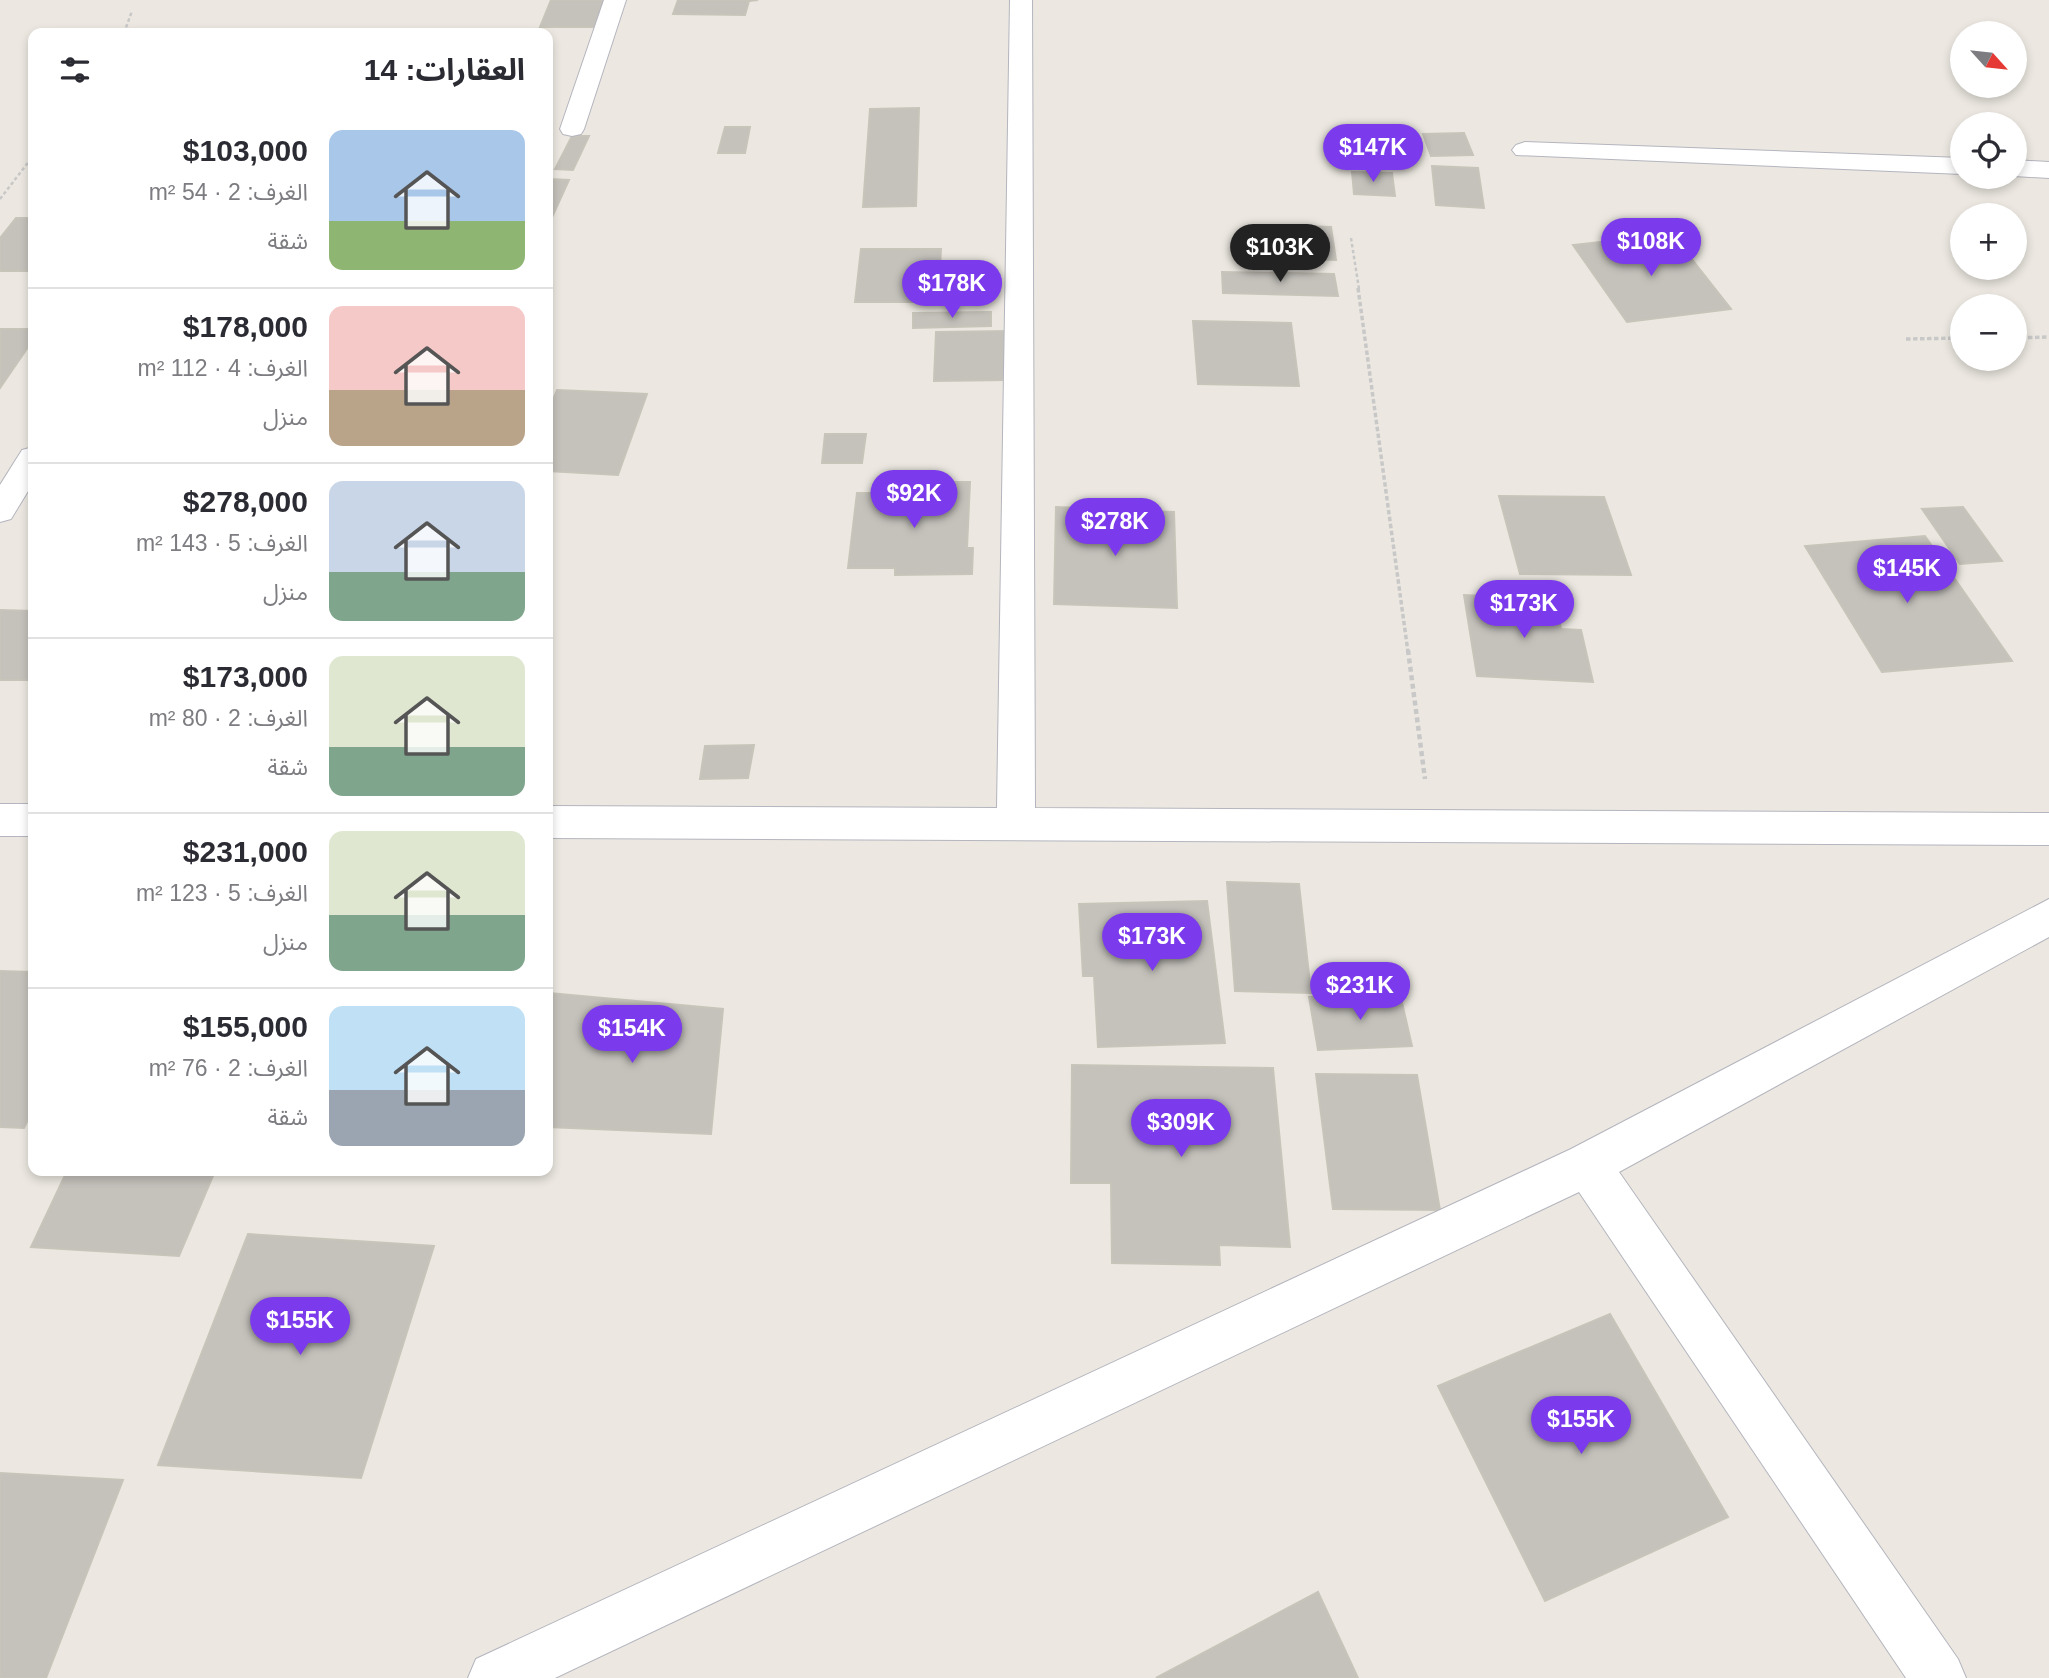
<!DOCTYPE html>
<html lang="ar">
<head>
<meta charset="utf-8">
<style>
  body { margin:0; font-family:Arial,"Noto Sans Arabic",sans-serif; background:#f7f7f7; color:#2b2b33; direction:rtl; height:100vh; display:flex; flex-direction:column; font-size:26px; white-space:nowrap }
  * { box-sizing:border-box; margin:0 }
  p { font-size:23px; color:#7c7c81 }
  .icon { flex:none; width:38px; height:38px; fill:none; stroke:currentColor; stroke-width:2; stroke-linecap:round; stroke-linejoin:round }
  .map { position:relative; flex:1; overflow:hidden; direction:ltr }
  .side { position:absolute; left:28px; top:28px; width:525px; height:1148px; display:flex; flex-direction:column; background:#fff; border-radius:14px; box-shadow:0 4px 10px #0003; direction:rtl }
  .side>* { flex:none }
  .needle { width:46px; rotate:117deg }
  .controls { position:absolute; left:1950px; top:21px; display:grid; gap:14px }
  .controls a { display:grid; place-items:center; width:77px; height:77px; border-radius:50%; background:#fff; box-shadow:0 4px 10px #0003; font-size:35px }
  .price { position:absolute; translate:-50% -60px; padding:0 16px; border-radius:24px; background:#7c3aed; color:#fff; font-size:23px; line-height:46px; filter:drop-shadow(0 2px 4px #0008) }
  .price::after { content:''; position:absolute; left:50%; top:42px; width:21px; height:16px; margin-left:-10px; background:inherit; clip-path:polygon(0 0,100% 0,50% 100%) }
  .price.selected { background:#222; color:#fff }
  ul { padding:0; list-style:none }
  li { display:flex; align-items:center; gap:21px; height:175px; padding:0 28px }
  li+li { border-top:2px solid #e1e1e2 }
  li span { display:grid; place-items:center; flex:none; width:196px; height:140px; border-radius:14px; color:#555 }
  li>.icon { margin-inline-start:auto }
  span .icon { width:84px; height:84px; fill:#fffc; stroke-width:1 }
  li b { font-size:30px }
  h2 { display:flex; justify-content:space-between; align-items:center; height:84px; padding:0 28px; font-size:30px }
  .map>svg:first-child { display:block }
</style>
</head>
<body>
<div class="map">
<svg width="2049" height="1678" viewBox="0 0 2049 1678">
  <rect width="100%" height="100%" fill="#ece8e1"/>
  <g fill="#c5c2bc" stroke="#c7c4ba" stroke-width="2">
    <path d="M551,0H605L595,27H540Z"/>
    <path d="M678,0H758L749,1L745,15L673,14Z"/>
    <path d="M919,108L916,206L863,207L870,109Z"/>
    <path d="M725,127H750L745,153H718Z"/>
    <path d="M1464,133L1473,155L1431,156L1423,134Z"/>
    <path d="M572,136H589L573,170L555,169Z"/>
    <path d="M1432,166L1478,168L1484,208L1436,205Z"/>
    <path d="M1352,172L1392,173L1395,196L1354,194Z"/>
    <path d="M548,179L569,180L548,226Z"/>
    <path d="M16,218H33V271H0V238Z"/>
    <path d="M1276,225L1331,227L1336,260L1280,258Z"/>
    <path d="M1672,234L1731,309L1627,322L1573,245Z"/>
    <path d="M861,249H941L938,302H855Z"/>
    <path d="M1222,272L1334,274L1338,296L1223,293Z"/>
    <path d="M991,312V326L913,328V313Z"/>
    <path d="M1193,321L1291,323L1299,386L1198,384Z"/>
    <path d="M1,329H33V340L0,388Z"/>
    <path d="M1008,331V380L934,381L936,332Z"/>
    <path d="M557,390L647,394L618,475L548,471V412Z"/>
    <path d="M825,434H866L862,463H822Z"/>
    <path d="M895,482H970L967,548H973L972,574L895,575V568H848L857,493H894Z"/>
    <path d="M1499,496L1604,497L1631,575L1520,574Z"/>
    <path d="M1056,507L1174,512L1177,608L1054,604Z"/>
    <path d="M1963,507L2002,561L1960,564L1922,509Z"/>
    <path d="M1925,536L2012,661L1882,672L1805,546Z"/>
    <path d="M1464,595L1555,599L1561,629L1581,630L1593,682L1477,676Z"/>
    <path d="M0,610L33,611V680H0Z"/>
    <path d="M754,745L748,778L700,779L705,746Z"/>
    <path d="M1227,882L1299,884L1311,993L1235,991Z"/>
    <path d="M1207,901L1225,1043L1098,1047L1094,976H1083L1079,904Z"/>
    <path d="M0,971L33,972V1109L24,1128L0,1127Z"/>
    <path d="M549,993L723,1009L711,1134L548,1127Z"/>
    <path d="M1400,994L1412,1046L1318,1050L1309,997Z"/>
    <path d="M1072,1065L1273,1068L1290,1247L1219,1245L1220,1265L1112,1263L1111,1183H1071Z"/>
    <path d="M1316,1074L1417,1075L1440,1210L1333,1209Z"/>
    <path d="M67,1171H215L179,1256L31,1247Z"/>
    <path d="M248,1234L434,1246L361,1478L158,1465Z"/>
    <path d="M1610,1314L1728,1517L1545,1601L1438,1386Z"/>
    <path d="M0,1473L123,1480L46,1678H0Z"/>
    <path d="M1318,1592L1358,1678H1156Z"/>
  </g>
  <g fill="none" stroke-linecap="round" stroke-linejoin="round">
    <defs>
      <g id="minor">
        <path d="M604,0H626L584,129L581,134L572,136L563,134L560,129Z"/>
        <path d="M1010,0H1032L1035,808L2049,813V845L548,838V806L997,808Z"/>
        <path d="M1525,142L1962,158V174L1516,155L1512,150L1516,145Z"/>
        <path d="M2014,160L2049,162V178L2014,176Z"/>
        <path d="M33,447V483L11,519L0,522V485L22,450Z"/>
        <rect x="0" y="804" width="33" height="32"/>
        <path d="M2049,899V937L1619,1172L1958,1659L1966,1678H1906L1579,1192L555,1678H468L476,1659L1571,1149Z"/>
      </g>
    </defs>
    <use href="#minor" stroke="#b4b5be" stroke-width="2"/>
    <g stroke="#c8c8c8" stroke-width="2.5" stroke-dasharray="3.5 2.5" stroke-linecap="butt">
      <path d="M124,33L132,11"/>
      <path d="M0,199L33,156"/>
      <path d="M1351,238L1359,289"/>
    </g>
    <g stroke="#c8c8c8" stroke-width="3.5" stroke-dasharray="4.5 2.5" stroke-linecap="butt">
      <path d="M1358,288L1408,652"/>
      <path d="M2014,338L2049,337"/>
      <path d="M1906,339L1962,338"/>
    </g>
    <path stroke="#c8c8c8" stroke-width="4.5" stroke-dasharray="5 3.5" stroke-linecap="butt" d="M1408,650L1425,779"/>
    <use href="#minor" fill="#fff" fill-rule="evenodd"/>
  </g>
</svg>
<div class="controls">
<a><svg class="needle" viewBox="-14 -14 28 28"><path d="M0-13l5 13h-10z" fill="#e53935"/><path d="M0 13l5-13h-10z" fill="#7c7c81"/></svg></a>
<a><svg class="icon" aria-label="locate" viewBox="0 0 24 24"><circle cx="12" cy="12" r="6"/><path d="M12 2v4M12 18v4M2 12h4M18 12h4"/></svg></a>
<a>+</a>
<a>−</a>
</div>
<b class="price" style="left:1373px;top:184px">$147K</b>
<b class="price" style="left:1651px;top:278px">$108K</b>
<b class="price selected" style="left:1280px;top:284px">$103K</b>
<b class="price" style="left:952px;top:320px">$178K</b>
<b class="price" style="left:914px;top:530px">$92K</b>
<b class="price" style="left:1115px;top:558px">$278K</b>
<b class="price" style="left:1907px;top:605px">$145K</b>
<b class="price" style="left:1524px;top:640px">$173K</b>
<b class="price" style="left:1152px;top:973px">$173K</b>
<b class="price" style="left:1360px;top:1022px">$231K</b>
<b class="price" style="left:632px;top:1065px">$154K</b>
<b class="price" style="left:1181px;top:1159px">$309K</b>
<b class="price" style="left:300px;top:1357px">$155K</b>
<b class="price" style="left:1581px;top:1456px">$155K</b>
<section class="side">
<h2>العقارات: 14<svg class="icon" aria-label="filters" viewBox="0 0 24 24"><path d="M4 7h16M4 17h16"/><circle cx="9" cy="7" r="2"/><circle cx="15" cy="17" r="2"/></svg></h2>
<ul>
<li><span style="background:linear-gradient(#a9c7e8 65%,#8fb573 0)"><svg class="icon" aria-label="home" viewBox="0 0 24 24"><path d="M3 11l9-7 9 7M6 9v11h12V9"/></svg></span><div><b>$103,000</b><p>الغرف: 2 · 54 m²</p><p>شقة</p></div></li>
<li><span style="background:linear-gradient(#f6c9c9 60%,#b9a48a 0)"><svg class="icon" aria-label="home" viewBox="0 0 24 24"><path d="M3 11l9-7 9 7M6 9v11h12V9"/></svg></span><div><b>$178,000</b><p>الغرف: 4 · 112 m²</p><p>منزل</p></div></li>
<li><span style="background:linear-gradient(#c9d6e8 65%,#7fa58c 0)"><svg class="icon" aria-label="home" viewBox="0 0 24 24"><path d="M3 11l9-7 9 7M6 9v11h12V9"/></svg></span><div><b>$278,000</b><p>الغرف: 5 · 143 m²</p><p>منزل</p></div></li>
<li><span style="background:linear-gradient(#dfe7d0 65%,#7fa58c 0)"><svg class="icon" aria-label="home" viewBox="0 0 24 24"><path d="M3 11l9-7 9 7M6 9v11h12V9"/></svg></span><div><b>$173,000</b><p>الغرف: 2 · 80 m²</p><p>شقة</p></div></li>
<li><span style="background:linear-gradient(#dfe7d0 60%,#7fa58c 0)"><svg class="icon" aria-label="home" viewBox="0 0 24 24"><path d="M3 11l9-7 9 7M6 9v11h12V9"/></svg></span><div><b>$231,000</b><p>الغرف: 5 · 123 m²</p><p>منزل</p></div></li>
<li><span style="background:linear-gradient(#bfe0f5 60%,#9aa5b1 0)"><svg class="icon" aria-label="home" viewBox="0 0 24 24"><path d="M3 11l9-7 9 7M6 9v11h12V9"/></svg></span><div><b>$155,000</b><p>الغرف: 2 · 76 m²</p><p>شقة</p></div></li>
</ul>
</section>
</div>
</body>
</html>
